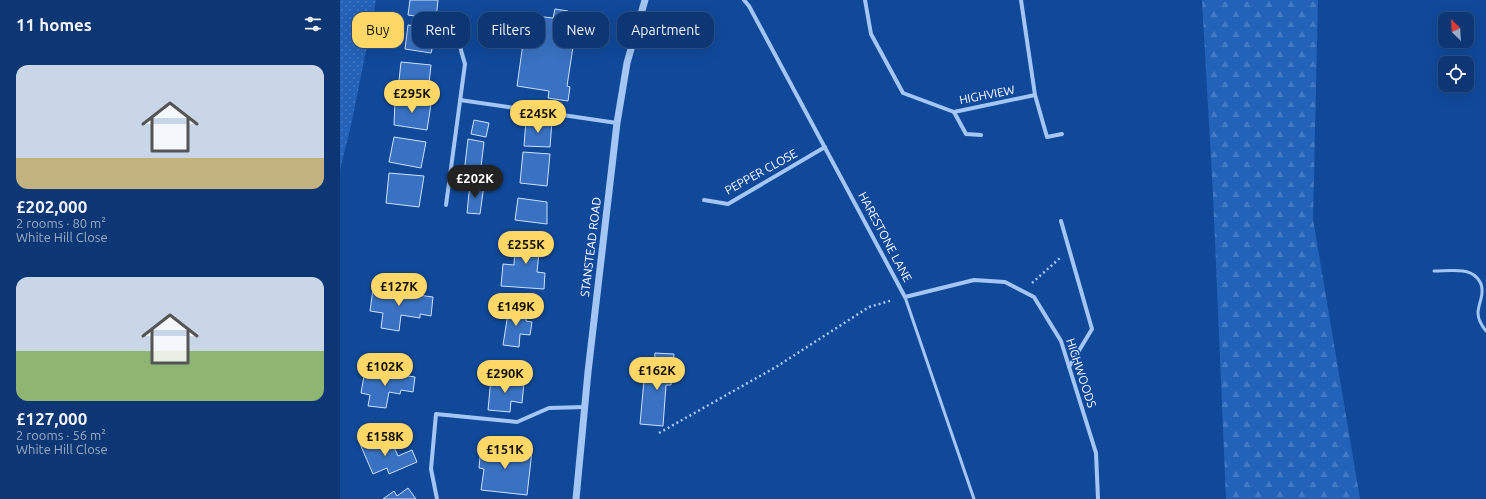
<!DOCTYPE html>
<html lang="en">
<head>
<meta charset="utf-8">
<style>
  body { margin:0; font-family:Ubuntu,sans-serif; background:#1a427c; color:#f1f3f6; height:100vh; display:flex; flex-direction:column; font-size:15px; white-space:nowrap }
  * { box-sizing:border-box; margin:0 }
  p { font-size:13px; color:#9aacc5 }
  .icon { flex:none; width:22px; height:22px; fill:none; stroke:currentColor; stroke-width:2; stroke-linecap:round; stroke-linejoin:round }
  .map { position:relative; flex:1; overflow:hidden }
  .side { display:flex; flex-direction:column; background:#0c3774; width:340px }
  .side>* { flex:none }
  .hud { position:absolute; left:12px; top:12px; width:380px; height:36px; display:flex; gap:8px }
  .needle { width:26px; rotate:336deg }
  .buttons { position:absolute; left:1098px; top:12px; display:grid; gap:8px }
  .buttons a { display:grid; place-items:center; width:36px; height:36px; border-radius:8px; background:#0c3774; box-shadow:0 4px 16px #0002,0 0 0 1px #2c5186; font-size:20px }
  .price { position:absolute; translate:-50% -34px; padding:0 9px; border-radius:14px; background:#ffd767; color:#111; font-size:13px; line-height:26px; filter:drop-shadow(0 1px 2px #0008) }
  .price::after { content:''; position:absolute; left:50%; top:24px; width:12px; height:9px; margin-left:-6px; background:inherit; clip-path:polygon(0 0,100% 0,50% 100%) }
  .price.on { background:#222; color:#fff }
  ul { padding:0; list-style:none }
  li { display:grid; align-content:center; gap:8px; height:212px; padding:0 16px }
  li span { display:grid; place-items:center; height:124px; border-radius:12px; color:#555 }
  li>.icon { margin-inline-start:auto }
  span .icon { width:72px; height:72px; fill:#fffc; stroke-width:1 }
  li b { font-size:17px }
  h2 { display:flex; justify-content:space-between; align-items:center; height:48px; padding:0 16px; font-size:17px }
  .tag { padding:0 14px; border-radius:12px; background:#0c3774; box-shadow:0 4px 16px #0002,0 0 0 1px #2c5186; font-size:14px; line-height:36px }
  .tag.on { background:#ffd767; color:#111 }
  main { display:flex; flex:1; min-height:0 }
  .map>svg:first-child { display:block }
</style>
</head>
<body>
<main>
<section class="side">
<h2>11 homes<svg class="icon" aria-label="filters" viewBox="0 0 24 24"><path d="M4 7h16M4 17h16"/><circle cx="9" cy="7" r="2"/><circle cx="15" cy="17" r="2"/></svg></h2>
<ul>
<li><span style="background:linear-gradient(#c9d6e8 75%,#c2b280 0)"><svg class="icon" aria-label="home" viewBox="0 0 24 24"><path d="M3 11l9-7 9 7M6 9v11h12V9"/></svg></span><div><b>£202,000</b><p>2 rooms · 80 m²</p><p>White Hill Close</p></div></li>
<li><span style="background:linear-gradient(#c9d6e8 60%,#8fb573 0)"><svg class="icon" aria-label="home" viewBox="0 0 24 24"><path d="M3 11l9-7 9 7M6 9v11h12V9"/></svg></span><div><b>£127,000</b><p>2 rooms · 56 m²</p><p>White Hill Close</p></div></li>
</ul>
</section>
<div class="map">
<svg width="1146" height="499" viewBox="0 0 1146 499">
  <defs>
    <pattern id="green-dots" width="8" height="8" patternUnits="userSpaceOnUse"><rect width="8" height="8" fill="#2362b9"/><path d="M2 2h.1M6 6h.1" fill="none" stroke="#447ac4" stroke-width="1.8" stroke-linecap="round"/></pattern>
    <pattern id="forest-firs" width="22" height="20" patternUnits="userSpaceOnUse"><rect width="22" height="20" fill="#2362b9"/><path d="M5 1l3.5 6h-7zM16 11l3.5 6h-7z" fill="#447ac4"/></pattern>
  </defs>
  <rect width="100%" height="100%" fill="#10499a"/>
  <path fill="url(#green-dots)" d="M0,0H36L12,121L0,170Z"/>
  <path fill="url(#forest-firs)" d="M862,0H978L973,219L1020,499H886L873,195Z"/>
  <g fill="#3972c2" stroke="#cce1fe">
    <path d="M70,0H98L96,19L68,15Z"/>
    <path d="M215,9L228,11L224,33L235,34L227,86L230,87L228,101L208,98L209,91L177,86L187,15L213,18Z"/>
    <path d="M68,25L97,29L91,53L65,49Z"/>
    <path d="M61,62L91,65L88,93L58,90Z"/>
    <path d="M55,99L91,104L87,130L54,125Z"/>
    <path d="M134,120L149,123L146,137L131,134Z"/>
    <path d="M186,120L212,121L210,147L184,146Z"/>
    <path d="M54,137L86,142L81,168L49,162Z"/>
    <path d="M128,139L144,142L140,175L124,173Z"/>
    <path d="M183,152L210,154L207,186L180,183Z"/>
    <path d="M49,173L84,176L79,207L46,203Z"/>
    <path d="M130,183L144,185L140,214L127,213Z"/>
    <path d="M178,198L207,202V224L175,220Z"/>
    <path d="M181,237L211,239L209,253H199L197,272L205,273L204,289L161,286L163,264L174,265L175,247L181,248Z"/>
    <path d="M33,289L93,297L91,316L80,314V318L61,315L59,331L41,328L43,313L30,311Z"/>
    <path d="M169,307L187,310L186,321L192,322L190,335L180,334L179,347L163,345Z"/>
    <path d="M315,353L334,354L331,385H326L323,426L300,424L304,380H313Z"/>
    <path d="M25,370L75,377L73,392L61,390L60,394L49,392L46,408L28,406L30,395L21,393Z"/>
    <path d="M151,378L184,382L182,403L171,401L170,412L148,410Z"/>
    <path d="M40,435L46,450L54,447L58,456L72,450L77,462L49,474L47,468L33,474L20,444Z"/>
    <path d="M141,446L192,451L187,495L141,490L144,469L139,468Z"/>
    <path d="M68,488L76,499H43L54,491L57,496Z"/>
  </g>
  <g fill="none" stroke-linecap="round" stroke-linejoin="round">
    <g stroke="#a3c6f4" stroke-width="2.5" stroke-dasharray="2 3" stroke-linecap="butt">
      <path d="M692,283L720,258"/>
      <path d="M319,433L436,367L529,307L553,300"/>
    </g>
    <g stroke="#a3c6f4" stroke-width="3">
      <path d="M1094,271C1103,271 1114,270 1123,271C1133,272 1143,280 1142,292C1142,299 1138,306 1138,313C1138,320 1142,326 1146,331"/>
      <path d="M565,297L634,499"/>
    </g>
    <g stroke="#a3c6f4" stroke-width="4">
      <path d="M404,0L409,6L565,297L634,280L665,282L694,297L721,341L756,453L758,499"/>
      <path d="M525,0L531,34L563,93L614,112L695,95L681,0"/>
      <path d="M695,95L707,137L722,134"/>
      <path d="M120,100L277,123"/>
      <path d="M614,112L626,134L641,135"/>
      <path d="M364,200L388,204L485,147"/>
      <path d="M106,205L125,64C120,49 117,36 118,20"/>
      <path d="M721,221L752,329L729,367"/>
      <path d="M97,499L91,469L96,414L177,422L209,408L245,407"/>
    </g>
    <path stroke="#a3c6f4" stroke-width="7" d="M236,499L248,372L277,123L287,63L305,0"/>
  </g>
  <g text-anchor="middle" stroke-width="3" stroke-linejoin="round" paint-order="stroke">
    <g font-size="12" fill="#fff" stroke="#10499a">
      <text transform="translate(647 95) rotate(-11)" y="4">HIGHVIEW</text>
      <text transform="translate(421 172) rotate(-29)" y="4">PEPPER CLOSE</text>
      <text transform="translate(545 237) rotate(62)" y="4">HARESTONE LANE</text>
      <text transform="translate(251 247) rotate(-83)" y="4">STANSTEAD ROAD</text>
      <text transform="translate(741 373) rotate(72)" y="4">HIGHWOODS</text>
    </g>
  </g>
</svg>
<div class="buttons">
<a><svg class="needle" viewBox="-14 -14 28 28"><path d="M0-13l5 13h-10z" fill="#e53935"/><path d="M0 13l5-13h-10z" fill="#9aacc5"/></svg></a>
<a><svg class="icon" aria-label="locate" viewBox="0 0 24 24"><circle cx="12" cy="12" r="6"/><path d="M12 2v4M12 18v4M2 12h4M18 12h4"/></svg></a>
</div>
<b class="price" style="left:72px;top:114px">£295K</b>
<b class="price" style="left:198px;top:134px">£245K</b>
<b class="price on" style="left:135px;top:199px">£202K</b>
<b class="price" style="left:186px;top:265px">£255K</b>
<b class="price" style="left:59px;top:307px">£127K</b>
<b class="price" style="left:176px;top:327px">£149K</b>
<b class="price" style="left:45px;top:387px">£102K</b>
<b class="price" style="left:317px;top:391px">£162K</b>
<b class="price" style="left:165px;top:394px">£290K</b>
<b class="price" style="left:45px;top:457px">£158K</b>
<b class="price" style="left:165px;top:470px">£151K</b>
<div class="hud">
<a class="tag on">Buy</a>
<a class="tag">Rent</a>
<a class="tag">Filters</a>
<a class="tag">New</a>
<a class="tag">Apartment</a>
</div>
</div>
</main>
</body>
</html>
